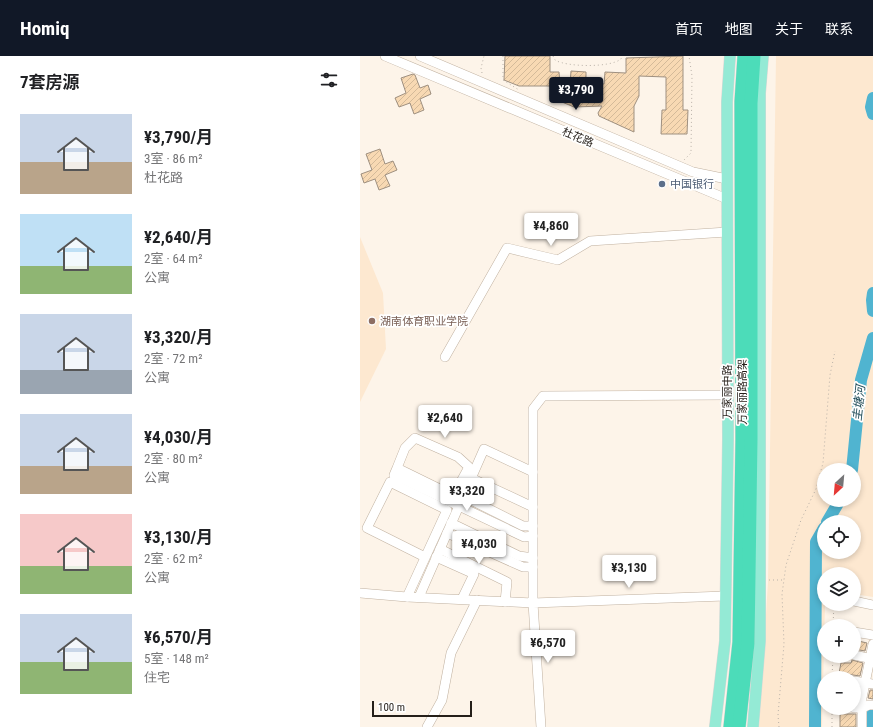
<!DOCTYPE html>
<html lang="zh">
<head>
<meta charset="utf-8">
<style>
  body { margin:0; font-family:"Roboto Condensed","Noto Sans SC",sans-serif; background:#f2f2f2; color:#202124; height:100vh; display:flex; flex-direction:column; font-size:15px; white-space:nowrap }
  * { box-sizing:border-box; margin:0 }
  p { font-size:13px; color:#757577 }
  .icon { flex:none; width:22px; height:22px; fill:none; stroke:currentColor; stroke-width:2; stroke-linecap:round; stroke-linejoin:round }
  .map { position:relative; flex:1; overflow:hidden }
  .panel { display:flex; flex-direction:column; background:#fff; width:360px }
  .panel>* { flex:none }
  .needle { width:26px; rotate:206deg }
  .tools { position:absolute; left:457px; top:407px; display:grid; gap:8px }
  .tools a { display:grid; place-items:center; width:44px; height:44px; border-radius:50%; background:#fff; box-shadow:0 2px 6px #0003; font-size:20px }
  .scale { position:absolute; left:12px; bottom:10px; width:100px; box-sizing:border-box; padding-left:4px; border:2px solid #251f19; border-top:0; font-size:11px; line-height:14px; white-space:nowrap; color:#251f19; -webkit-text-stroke:3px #fff; paint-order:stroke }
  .price { position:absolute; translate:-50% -34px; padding:0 9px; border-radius:4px; background:#fff; color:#222; font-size:13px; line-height:26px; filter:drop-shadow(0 1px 2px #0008) }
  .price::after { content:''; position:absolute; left:50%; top:24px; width:12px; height:9px; margin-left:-6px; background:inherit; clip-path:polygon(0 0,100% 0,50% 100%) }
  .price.current { background:#111827; color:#fff }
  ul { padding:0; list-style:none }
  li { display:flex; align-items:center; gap:12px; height:100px; padding:0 20px }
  li span { display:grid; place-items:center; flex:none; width:112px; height:80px; border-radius:0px; color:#555 }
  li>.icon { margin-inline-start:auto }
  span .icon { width:48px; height:48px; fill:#fffc; stroke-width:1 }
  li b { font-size:17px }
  h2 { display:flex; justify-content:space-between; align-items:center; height:48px; padding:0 20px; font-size:17px }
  header { display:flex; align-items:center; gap:24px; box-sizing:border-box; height:56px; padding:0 20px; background:#111827; color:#fff }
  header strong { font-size:19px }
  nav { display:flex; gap:22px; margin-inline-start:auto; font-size:14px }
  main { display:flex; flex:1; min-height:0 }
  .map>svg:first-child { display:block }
</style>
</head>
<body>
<header>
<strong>Homiq</strong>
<nav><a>首页</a><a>地图</a><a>关于</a><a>联系</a></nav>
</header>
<main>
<section class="panel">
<h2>7套房源<svg class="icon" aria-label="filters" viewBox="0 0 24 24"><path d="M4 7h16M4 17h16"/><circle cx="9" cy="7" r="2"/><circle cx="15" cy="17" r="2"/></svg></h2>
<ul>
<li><span style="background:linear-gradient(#c9d6e8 60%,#b9a48a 0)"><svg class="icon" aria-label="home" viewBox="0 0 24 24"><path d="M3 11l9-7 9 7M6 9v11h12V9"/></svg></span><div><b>¥3,790/月</b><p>3室 · 86 m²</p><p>杜花路</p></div></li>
<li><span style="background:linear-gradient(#bfe0f5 65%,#8fb573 0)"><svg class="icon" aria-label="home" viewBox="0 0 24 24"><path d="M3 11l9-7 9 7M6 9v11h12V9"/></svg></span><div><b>¥2,640/月</b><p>2室 · 64 m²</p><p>公寓</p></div></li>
<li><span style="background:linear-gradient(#c9d6e8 70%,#9aa5b1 0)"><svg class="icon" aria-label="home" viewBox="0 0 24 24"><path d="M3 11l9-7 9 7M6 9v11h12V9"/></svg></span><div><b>¥3,320/月</b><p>2室 · 72 m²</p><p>公寓</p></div></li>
<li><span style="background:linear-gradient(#c9d6e8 65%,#b9a48a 0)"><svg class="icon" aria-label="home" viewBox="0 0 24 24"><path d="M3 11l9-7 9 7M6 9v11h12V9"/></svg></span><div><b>¥4,030/月</b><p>2室 · 80 m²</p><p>公寓</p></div></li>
<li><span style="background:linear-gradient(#f6c9c9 65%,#8fb573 0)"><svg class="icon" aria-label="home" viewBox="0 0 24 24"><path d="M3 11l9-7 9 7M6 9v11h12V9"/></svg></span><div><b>¥3,130/月</b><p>2室 · 62 m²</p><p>公寓</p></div></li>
<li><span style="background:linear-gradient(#c9d6e8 60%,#8fb573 0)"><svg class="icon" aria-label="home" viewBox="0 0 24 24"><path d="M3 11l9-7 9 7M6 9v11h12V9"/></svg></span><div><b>¥6,570/月</b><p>5室 · 148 m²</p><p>住宅</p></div></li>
</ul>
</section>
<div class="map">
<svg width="513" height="671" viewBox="0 0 513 671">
  <defs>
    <pattern id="building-hatch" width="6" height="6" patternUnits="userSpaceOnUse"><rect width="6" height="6" fill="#f8d9b3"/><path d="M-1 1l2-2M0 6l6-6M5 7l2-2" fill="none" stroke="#d4ba99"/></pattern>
  </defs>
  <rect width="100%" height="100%" fill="#fdf4e9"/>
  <g fill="#fde8d0" fill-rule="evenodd">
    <path d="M416,0H513V541L494,538V518H464L465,548L462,671H399L408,526ZM464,414H494V444H464ZM464,466H494V496H464Z"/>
    <path d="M0,181L23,237L26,293L0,346Z"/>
  </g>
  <path fill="#50b4d0" d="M509,653H513V671H506V657Z"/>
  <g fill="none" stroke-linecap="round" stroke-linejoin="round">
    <g stroke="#50b4d0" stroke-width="12">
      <path d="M513,42L511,51L513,58"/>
      <path d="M513,237L512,244L513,255"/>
      <path d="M492,414L501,324L513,282"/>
      <path d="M467,466L480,444"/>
      <path d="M455,671L456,486L464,472"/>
    </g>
  </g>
  <g fill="url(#building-hatch)" stroke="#9f9080">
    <path d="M145,0H190V16H199L200,28H210L211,15L226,16V28H244L245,16L266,17V2L323,0V54H328L327,78H301L302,54H306V21L279,20V40L274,50V76L239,60L238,57L242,50L214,51L190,41L191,30H159L144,24Z"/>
    <path d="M53,18L55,19L60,32L68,29L71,38L60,43L64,54L54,58L50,47L39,51L35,42L46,37L41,22Z"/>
    <path d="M20,93L25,108L33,105L37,114L25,119L30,130L19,134L15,123L4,127L1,118L12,114L6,98Z"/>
    <path d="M494,584L507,587L505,595L494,593Z"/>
    <path d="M492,604L503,607L500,620L479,617L481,607H491Z"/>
    <path d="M510,634H513V643L508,642Z"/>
    <rect x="480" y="658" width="16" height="13"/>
  </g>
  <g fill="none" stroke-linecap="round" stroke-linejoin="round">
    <defs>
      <g id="minor">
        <path d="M25,0L367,143"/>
        <path d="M60,0L333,116L367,123"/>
        <path d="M85,301L147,192L198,204L230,185L367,176"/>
        <path d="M37,412L45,392L55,382L98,401L109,411L97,433L86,436L37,412L34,419L164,481L173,480"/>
        <path d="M111,422L173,451"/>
        <path d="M103,440L163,470H173"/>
        <path d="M91,467L159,500L173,502"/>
        <path d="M87,477L163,511H173"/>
        <path d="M80,493L147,526L145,546"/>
        <path d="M76,501L114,518L102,543"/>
        <path d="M0,537L47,541L173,547V353L183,340L367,339"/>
        <path d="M47,541L87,454L30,426L7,472L65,501"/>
        <path d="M59,541L124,393L173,416"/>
        <path d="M494,545L513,549"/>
        <path d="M494,576L513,579"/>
        <path d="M494,599L513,603"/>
        <path d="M494,625L513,628"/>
        <path d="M494,652H502L509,649H513"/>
        <path d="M67,671L82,644L91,597L117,544"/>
        <path d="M181,671L173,547L365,540"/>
        <path d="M502,671V642L513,588"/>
      </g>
      <g id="major">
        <path d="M355,671L365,585L368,383L367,46L370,0"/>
        <path d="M393,671L400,585V37L403,0"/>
      </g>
      <g id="highway">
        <path d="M370,671L379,586L382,383L381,46L384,0"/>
        <path d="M379,671L388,587L391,383V47L394,0"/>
      </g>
    </defs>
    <use href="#minor" stroke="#c0b1a0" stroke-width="10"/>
    <use href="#major" stroke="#d8d7d6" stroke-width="12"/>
    <use href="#highway" stroke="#d8d7d6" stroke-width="14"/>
    <g stroke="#b9b1a8" stroke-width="1" stroke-dasharray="1 3" stroke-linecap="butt">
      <path d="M143,0V24L159,34"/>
      <path d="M193,0L195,4C206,11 250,12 261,3L262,0"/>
      <path d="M122,17L121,12L124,0"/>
      <path d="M324,104L331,97L332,20L329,0"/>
      <path d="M409,524H424"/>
      <path d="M473,570L474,548"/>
      <path d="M472,622L473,600"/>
      <path d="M419,671L418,659L424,588L422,538L426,509L441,464L456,433L463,407L470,319L475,295"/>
      <path d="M472,671V652"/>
    </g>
    <use href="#minor" stroke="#fff" stroke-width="9"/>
    <use href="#major" stroke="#94ead5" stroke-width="11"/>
    <use href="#highway" stroke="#4cdcb9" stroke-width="13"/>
  </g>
  <circle fill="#5c6f8a" stroke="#fff" stroke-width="1.5" cx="302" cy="128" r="4"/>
  <circle fill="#8d6e63" stroke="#fff" stroke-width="1.5" cx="12" cy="265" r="4"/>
  <g text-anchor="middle" stroke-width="3.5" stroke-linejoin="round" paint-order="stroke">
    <g font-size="11" fill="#251f19" stroke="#fff">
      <text transform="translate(218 81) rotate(23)" y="4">杜花路</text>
      <text transform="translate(367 336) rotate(-90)" y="4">万家丽中路</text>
      <text transform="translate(382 336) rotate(-90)" y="4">万家丽路高架</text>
    </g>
    <g font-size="11" fill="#4e5e75" stroke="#fff" text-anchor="start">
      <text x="310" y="132">中国银行</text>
    </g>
    <g font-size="11" fill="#785e54" stroke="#fff" text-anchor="start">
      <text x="20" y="269">湖南体育职业学院</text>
    </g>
    <g font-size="12" font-style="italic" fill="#214d59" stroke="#fff">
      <text transform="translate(499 347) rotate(-84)" y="4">圭塘河</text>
    </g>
  </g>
</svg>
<div class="tools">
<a><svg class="needle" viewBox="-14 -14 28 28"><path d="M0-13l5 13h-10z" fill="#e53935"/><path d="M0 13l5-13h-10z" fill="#757577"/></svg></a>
<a><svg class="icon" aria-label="locate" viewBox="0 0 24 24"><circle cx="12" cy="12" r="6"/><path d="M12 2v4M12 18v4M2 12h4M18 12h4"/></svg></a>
<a><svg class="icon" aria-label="layers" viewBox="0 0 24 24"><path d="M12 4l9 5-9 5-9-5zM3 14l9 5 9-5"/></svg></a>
<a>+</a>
<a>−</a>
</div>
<div class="scale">100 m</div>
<b class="price current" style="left:216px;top:55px">¥3,790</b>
<b class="price" style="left:191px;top:191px">¥4,860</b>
<b class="price" style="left:85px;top:383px">¥2,640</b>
<b class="price" style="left:107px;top:456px">¥3,320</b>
<b class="price" style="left:119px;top:509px">¥4,030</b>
<b class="price" style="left:269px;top:533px">¥3,130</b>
<b class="price" style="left:188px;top:608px">¥6,570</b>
</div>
</main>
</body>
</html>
